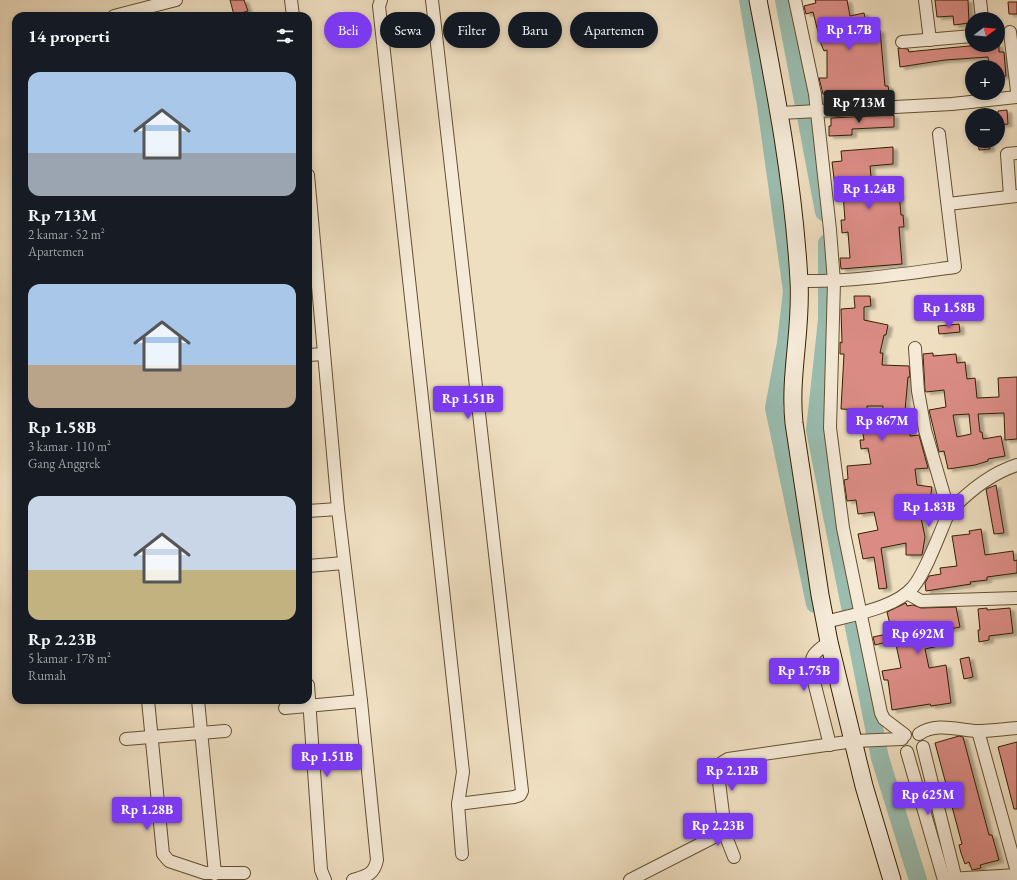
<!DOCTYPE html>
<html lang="id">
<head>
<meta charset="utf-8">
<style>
  body { margin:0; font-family:"EB Garamond",serif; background:#20242c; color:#f1f3f6; height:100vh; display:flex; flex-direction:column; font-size:15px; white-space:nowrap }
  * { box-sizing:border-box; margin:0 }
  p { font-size:13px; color:#9ea1a6 }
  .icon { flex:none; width:22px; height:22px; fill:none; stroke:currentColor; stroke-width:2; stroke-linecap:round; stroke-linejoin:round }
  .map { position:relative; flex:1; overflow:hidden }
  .side { position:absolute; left:12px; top:12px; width:300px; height:692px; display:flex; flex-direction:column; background:#171b24; border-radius:12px; box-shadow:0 2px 6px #0003 }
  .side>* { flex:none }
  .banner { position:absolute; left:324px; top:12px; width:380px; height:36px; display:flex; gap:8px }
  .needle { width:26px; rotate:74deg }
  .tools { position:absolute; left:965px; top:12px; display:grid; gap:8px }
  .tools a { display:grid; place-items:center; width:40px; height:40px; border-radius:50%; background:#171b24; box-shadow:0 2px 6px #0003; font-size:20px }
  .price { position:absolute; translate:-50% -34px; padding:0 9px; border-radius:4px; background:#7c3aed; color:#fff; font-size:13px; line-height:26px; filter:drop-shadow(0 1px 2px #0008) }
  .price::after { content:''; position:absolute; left:50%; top:24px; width:12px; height:9px; margin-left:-6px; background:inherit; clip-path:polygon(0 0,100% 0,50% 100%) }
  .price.active { background:#222; color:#fff }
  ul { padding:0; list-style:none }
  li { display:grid; align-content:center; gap:8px; height:212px; padding:0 16px }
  li span { display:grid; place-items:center; height:124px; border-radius:12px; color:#555 }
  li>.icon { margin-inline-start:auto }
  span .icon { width:72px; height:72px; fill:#fffc; stroke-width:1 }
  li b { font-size:17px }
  h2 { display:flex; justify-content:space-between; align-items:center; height:48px; padding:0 16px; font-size:17px }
  .chip { padding:0 14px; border-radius:18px; background:#171b24; box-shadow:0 2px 6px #0003; font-size:14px; line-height:36px }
  .chip.active { background:#7c3aed; color:#fff }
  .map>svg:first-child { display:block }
</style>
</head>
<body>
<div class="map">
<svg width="1017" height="880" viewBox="0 0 1017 880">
  <defs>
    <filter id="shadow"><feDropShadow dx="4.5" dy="2.5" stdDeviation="1" flood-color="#0004"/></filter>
  </defs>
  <rect width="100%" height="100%" fill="#efdfc1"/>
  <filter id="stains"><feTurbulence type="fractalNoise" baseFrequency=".005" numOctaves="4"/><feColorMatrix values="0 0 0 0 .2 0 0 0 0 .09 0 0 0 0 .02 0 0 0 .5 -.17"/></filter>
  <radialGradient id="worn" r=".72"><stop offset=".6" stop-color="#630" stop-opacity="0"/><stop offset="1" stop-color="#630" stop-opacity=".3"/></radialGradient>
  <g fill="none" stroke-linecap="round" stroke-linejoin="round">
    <g stroke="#9abdb0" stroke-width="18">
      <path d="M748,0L766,105L792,291L786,343L774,408L815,604"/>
      <path d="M784,0L824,212"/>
      <path d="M827,243V320L815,430L880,758L918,880"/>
    </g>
  </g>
  <g fill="#da8c84" stroke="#352000" fill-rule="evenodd" filter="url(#shadow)">
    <path d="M230,0H244L248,11L234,15Z"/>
    <path d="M815,0H847L850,16L864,13L868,31L880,30L885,86H888L890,97L870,98L869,94H823L819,78H827V50L824,51L821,44L813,12L806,14L804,6L816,3Z"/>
    <path d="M935,0H968L969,23L954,25L953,16L937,17Z"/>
    <path d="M1008,2H1017V14H1009Z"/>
    <path d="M979,45H999V52H1004L1006,76L998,77V67H989L988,57L945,60L900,67L898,48L908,49L909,52L917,51Z"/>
    <path d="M1007,110L1008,124L998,125V111Z"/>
    <path d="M894,115V127L852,129V135L829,136V126H831V118Z"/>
    <path d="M978,141H989L990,149L979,150Z"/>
    <path d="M893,147V164L870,166L872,186L891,184L892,194L899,193L901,215H903L904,227H899L902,264L841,269L840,258H850L848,232L842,233L841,220H845L843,194L836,195L832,162L842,161L841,151Z"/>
    <path d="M854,296H870L871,306L864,307V320L888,325L886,335H884L880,353H883L882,365L909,366L910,377H908L905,411H910V436L919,435L928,468L915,469L917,485L932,487L930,500L917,498L925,537L922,555H906V543L881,548L887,588L879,589L874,557L863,559L858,534L878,530L874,512L858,514L856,500L847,501L844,480L848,479L847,466L871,464L868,448L861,449L860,440H864L862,428L882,426L883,406H867V410L841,409L844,354H840V342L842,343L841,309L855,308Z"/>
    <path d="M959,324L960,332L939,334L938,326Z"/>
    <path d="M933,353V356L956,354L957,363L965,362L967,379L975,378L977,398L999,397L998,378L1017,377V439L1005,440L1004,413L978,414L980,432H982L983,439L1001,436L1005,456L988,459V461L975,465L948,469L944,451L939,452L929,410L946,407L944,390L926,392L925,390L923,354ZM969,414L971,434L957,437L953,415Z"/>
    <path d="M996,485L1004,533L994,534L986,489Z"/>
    <path d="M981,529L985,555L1013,551L1014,561L1017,560V573L987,577V580L970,582L971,584L926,591L925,583L929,576L941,574L940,568L957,566L952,536L970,534L969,531Z"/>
    <path d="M906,603L907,606L913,605L921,608L956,607L960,627L940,631L943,645L925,649L929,668L946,665L951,703L931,706L930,704L892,710L888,680H884L882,671L901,668L895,640L875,645L873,637L892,633L887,612Z"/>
    <path d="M987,608V610L1010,608L1013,633L989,636V640L979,642L978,630H980L978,609Z"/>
    <path d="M969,657L973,677L964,679L960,659Z"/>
    <path d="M959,736L963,737L989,835H992L999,860L980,865L981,868L972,870L969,862L965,864L961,853L959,845L962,844L935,743Z"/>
    <path d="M1017,742V809H1014L998,747Z"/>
  </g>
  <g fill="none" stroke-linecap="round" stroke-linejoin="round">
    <defs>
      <g id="street">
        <path d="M291,0L293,16"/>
        <path d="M381,0L379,6L463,772L458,804L462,854"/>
        <path d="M432,0L522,791L520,795L514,797L458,804"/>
        <path d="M795,0L815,94L830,230L834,282L830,428L843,528L881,713L884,719L905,735"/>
        <path d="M925,0L930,40"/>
        <path d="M980,0L982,19"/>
        <path d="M114,16L176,0"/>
        <path d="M1010,32L1017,91"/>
        <path d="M902,42L972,36"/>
        <path d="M780,113L952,104L1017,97"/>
        <path d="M308,175L338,509L361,701L377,860C374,875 366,876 353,880"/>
        <path d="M1010,196L1007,154L1017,153"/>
        <path d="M948,204L1017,196"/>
        <path d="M799,281C852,282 903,274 955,267L939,134"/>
        <path d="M915,348L918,391L925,430L949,512"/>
        <path d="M308,355L324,354"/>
        <path d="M308,511L338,509"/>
        <path d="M308,566L344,563"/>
        <path d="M907,593L921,601L1017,598"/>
        <path d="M826,622C851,615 896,608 913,587C926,572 940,532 949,512C967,493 992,473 1017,465"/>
        <path d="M829,642C817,651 810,654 811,670L830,745"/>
        <path d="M308,685L321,870L325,880"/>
        <path d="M148,700L163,854L169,861L205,873H244"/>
        <path d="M198,700L215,874"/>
        <path d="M285,708L361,701"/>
        <path d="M978,731L1017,872"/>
        <path d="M919,734C936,722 958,730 977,731C990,731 1004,729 1017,728"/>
        <path d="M126,739L225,731"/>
        <path d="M923,747L956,880"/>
        <path d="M907,752L944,880"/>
        <path d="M723,829L734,857"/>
        <path d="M949,879L1017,875"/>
        <path d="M630,880L720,834L723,829L724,822L718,774C718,766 720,763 728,759L854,741L902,739"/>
      </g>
      <path id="secondary" d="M758,0C776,93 794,186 799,281C802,329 789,376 794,423L820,595L829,642L864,786L892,880"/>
    </defs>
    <use href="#street" stroke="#645030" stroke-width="14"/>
    <use href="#secondary" stroke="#352000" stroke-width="19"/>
    <use href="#street" stroke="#f5ead7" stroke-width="12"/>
    <use href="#secondary" stroke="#f5ead7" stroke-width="17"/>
  </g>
  <rect width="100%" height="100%" filter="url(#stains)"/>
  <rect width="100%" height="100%" fill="url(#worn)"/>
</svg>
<div class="tools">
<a><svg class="needle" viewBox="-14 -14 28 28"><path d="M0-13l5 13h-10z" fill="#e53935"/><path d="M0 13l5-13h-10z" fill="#9ea1a6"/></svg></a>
<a>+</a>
<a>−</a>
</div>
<b class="price" style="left:849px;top:51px">Rp 1.7B</b>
<b class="price active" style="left:859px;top:124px">Rp 713M</b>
<b class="price" style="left:869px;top:210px">Rp 1.24B</b>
<b class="price" style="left:949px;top:329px">Rp 1.58B</b>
<b class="price" style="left:468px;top:420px">Rp 1.51B</b>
<b class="price" style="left:882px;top:442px">Rp 867M</b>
<b class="price" style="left:929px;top:528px">Rp 1.83B</b>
<b class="price" style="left:918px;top:655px">Rp 692M</b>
<b class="price" style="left:804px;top:692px">Rp 1.75B</b>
<b class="price" style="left:327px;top:778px">Rp 1.51B</b>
<b class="price" style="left:732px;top:792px">Rp 2.12B</b>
<b class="price" style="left:928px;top:816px">Rp 625M</b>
<b class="price" style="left:147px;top:831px">Rp 1.28B</b>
<b class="price" style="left:718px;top:847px">Rp 2.23B</b>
<div class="banner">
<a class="chip active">Beli</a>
<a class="chip">Sewa</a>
<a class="chip">Filter</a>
<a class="chip">Baru</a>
<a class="chip">Apartemen</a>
</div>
<section class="side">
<h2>14 properti<svg class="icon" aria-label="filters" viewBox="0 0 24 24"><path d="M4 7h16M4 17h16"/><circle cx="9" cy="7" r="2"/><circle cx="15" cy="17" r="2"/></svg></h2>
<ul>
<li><span style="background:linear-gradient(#a9c7e8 65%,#9aa5b1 0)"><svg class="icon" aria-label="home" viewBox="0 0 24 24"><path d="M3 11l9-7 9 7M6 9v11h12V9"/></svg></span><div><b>Rp 713M</b><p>2 kamar · 52 m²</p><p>Apartemen</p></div></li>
<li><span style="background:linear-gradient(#a9c7e8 65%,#b9a48a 0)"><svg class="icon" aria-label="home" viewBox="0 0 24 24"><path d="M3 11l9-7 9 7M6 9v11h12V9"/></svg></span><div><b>Rp 1.58B</b><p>3 kamar · 110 m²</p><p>Gang Anggrek</p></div></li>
<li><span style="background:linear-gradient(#c9d6e8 60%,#c2b280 0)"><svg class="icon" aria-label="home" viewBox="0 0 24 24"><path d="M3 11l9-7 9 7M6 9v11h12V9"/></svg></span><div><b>Rp 2.23B</b><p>5 kamar · 178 m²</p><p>Rumah</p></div></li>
</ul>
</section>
</div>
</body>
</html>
